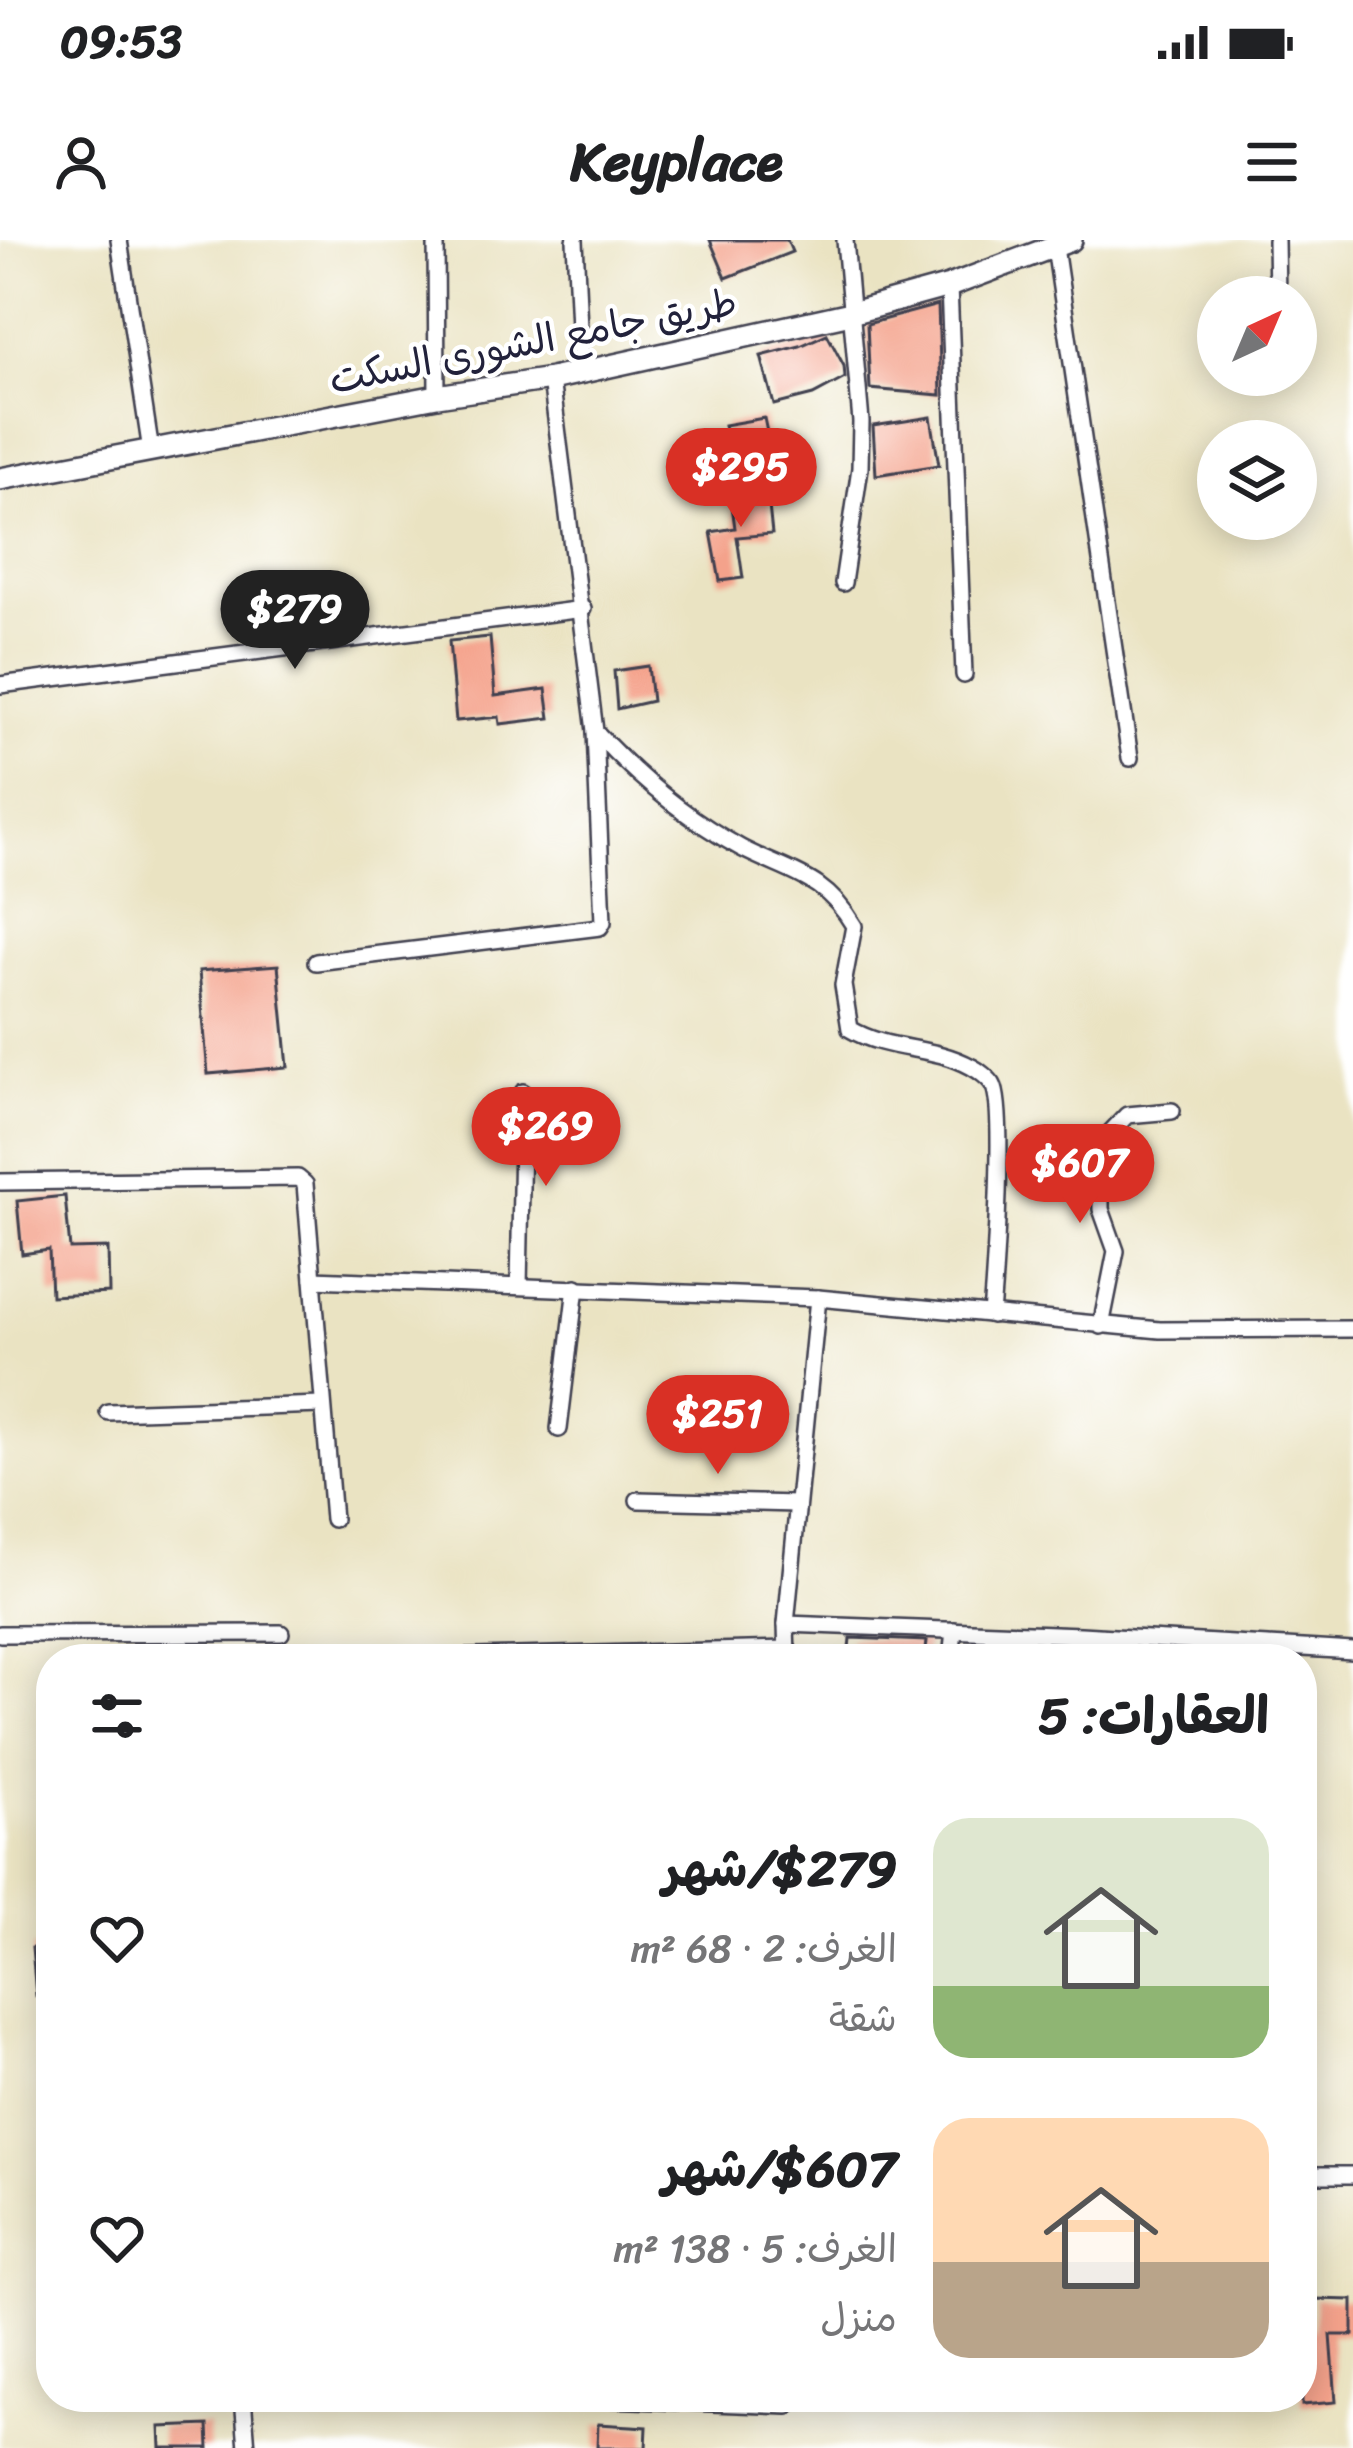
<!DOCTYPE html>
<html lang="ar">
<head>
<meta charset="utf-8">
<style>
  body { margin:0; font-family:Sriracha,"Playpen Sans Arabic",sans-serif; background:#f6f6f6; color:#202124; direction:rtl; height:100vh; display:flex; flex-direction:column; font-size:45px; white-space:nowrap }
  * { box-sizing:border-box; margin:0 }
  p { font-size:39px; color:#757577 }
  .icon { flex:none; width:66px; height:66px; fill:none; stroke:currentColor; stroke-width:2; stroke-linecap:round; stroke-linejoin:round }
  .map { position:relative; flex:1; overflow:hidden; direction:ltr }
  .drawer { position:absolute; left:36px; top:1404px; width:1281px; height:768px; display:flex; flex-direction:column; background:#fff; border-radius:48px; box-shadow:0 6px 30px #0003; direction:rtl }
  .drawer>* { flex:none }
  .needle { width:78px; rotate:44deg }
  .fabs { position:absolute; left:1197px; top:36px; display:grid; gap:24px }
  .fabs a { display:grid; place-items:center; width:120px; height:120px; border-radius:50%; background:#fff; box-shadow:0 6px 30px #0003; font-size:60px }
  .price { position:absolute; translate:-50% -102px; padding:0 27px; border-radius:42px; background:#d93025; color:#fff; font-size:39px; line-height:78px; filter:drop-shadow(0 3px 6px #0008) }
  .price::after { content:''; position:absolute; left:50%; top:72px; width:36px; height:27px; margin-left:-18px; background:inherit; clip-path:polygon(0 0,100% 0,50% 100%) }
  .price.active { background:#222; color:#fff }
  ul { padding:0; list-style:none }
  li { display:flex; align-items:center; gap:36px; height:300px; padding:0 48px }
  li span { display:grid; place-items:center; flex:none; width:336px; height:240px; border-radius:36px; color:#555 }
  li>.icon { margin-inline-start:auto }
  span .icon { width:144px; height:144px; fill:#fffc; stroke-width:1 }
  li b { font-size:51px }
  h2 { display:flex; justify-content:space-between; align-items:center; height:144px; padding:0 48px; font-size:51px }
  .status { display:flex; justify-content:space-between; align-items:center; height:84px; padding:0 60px; background:#fff; direction:ltr }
  .status svg { height:33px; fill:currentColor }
  header { display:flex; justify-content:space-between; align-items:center; height:156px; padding:0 48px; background:#fff; font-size:54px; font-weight:700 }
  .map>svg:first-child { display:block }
</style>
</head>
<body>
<div class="status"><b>09:53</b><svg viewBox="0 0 49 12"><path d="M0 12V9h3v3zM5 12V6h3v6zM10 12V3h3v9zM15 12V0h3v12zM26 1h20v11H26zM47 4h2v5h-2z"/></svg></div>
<header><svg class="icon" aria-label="menu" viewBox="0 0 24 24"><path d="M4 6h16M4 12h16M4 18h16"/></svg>Keyplace<svg class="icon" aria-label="person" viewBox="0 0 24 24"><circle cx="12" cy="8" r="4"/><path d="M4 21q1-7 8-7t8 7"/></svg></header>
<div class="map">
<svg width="1353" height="2208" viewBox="0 0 1353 2208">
  <rect width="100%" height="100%" fill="#fff"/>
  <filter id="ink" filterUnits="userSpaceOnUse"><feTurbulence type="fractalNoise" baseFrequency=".00833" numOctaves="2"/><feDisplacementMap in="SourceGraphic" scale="24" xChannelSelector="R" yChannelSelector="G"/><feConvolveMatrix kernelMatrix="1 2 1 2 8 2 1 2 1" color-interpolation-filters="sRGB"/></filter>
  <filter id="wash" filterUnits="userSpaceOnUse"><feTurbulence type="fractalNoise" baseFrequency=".004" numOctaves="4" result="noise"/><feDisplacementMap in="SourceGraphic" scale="48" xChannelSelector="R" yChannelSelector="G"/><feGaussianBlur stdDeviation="2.7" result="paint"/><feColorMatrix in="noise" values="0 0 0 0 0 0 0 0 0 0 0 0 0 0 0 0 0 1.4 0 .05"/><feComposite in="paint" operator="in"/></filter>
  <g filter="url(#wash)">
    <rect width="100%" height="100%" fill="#eae3c2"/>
    <g id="blocks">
      <g fill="#f4a28b">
        <path d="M710,0H787L792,12L726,38Z"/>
        <path d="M938,65L941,155L870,149L867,84Z"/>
        <path d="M827,94L844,126L845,138L813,155L774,165L761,116L800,106Z"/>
        <path d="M931,177L939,225L876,235L873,186Z"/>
        <path d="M764,178L772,216L731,224L724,185Z"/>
        <path d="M767,247L772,294L737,297L743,338L720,341L711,292L735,288L730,251Z"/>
        <path d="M490,397L495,456L546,449L550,478L500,484L499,477L456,481L449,401Z"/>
        <path d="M648,426L652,461L617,469L614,431Z"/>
        <path d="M278,725L288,827L208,834L199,731Z"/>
        <path d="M65,956L70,1009L108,1008L109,1053L51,1056L49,1010L22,1014L17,961Z"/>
        <path d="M850,1398L927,1401L925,1419H848Z"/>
        <path d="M51,1706V1755L36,1756L32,1708Z"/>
        <path d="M1314,2059L1353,2060V2095H1331L1336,2162L1302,2165V2090L1314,2089Z"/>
        <path d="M598,2184L647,2187L646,2208H597Z"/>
        <path d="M208,2185L209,2208H161L160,2187Z"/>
      </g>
    </g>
  </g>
  <g filter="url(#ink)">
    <use href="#blocks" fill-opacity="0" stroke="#403f4f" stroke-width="3"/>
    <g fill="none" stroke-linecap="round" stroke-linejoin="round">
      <defs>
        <g id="minor">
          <path d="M119,0L151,211"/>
          <path d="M436,0L437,156"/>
          <path d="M575,0L581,132"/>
          <path d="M1276,0L1277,57"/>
          <path d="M1055,7L1130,518"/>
          <path d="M949,46L964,435"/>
          <path d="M551,139L595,491C637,537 686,578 741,608C789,633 824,635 854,686L843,745L850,789C891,813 930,804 972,827C978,830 990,839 993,845C1006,867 994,1040 991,1075"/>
          <path d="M843,343L860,228L861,182L845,0"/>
          <path d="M0,445L583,369"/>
          <path d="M316,722L600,687L603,682L595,491"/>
          <path d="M0,942L298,938L305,944L333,1279"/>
          <path d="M313,1039L818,1058L1160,1090L1353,1089"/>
          <path d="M519,1046L523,852"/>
          <path d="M1101,1086L1116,1011L1101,969V916L1107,896L1127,875L1172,871"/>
          <path d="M108,1172L322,1165"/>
          <path d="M559,1189L576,1047"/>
          <path d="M638,1260L796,1264"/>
          <path d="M786,1384L1081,1395L1353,1411"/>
          <path d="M0,1394L281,1393"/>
          <path d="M436,1418L788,1409"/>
          <path d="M787,1419L786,1384L818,1058"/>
          <path d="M951,1419L954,1390"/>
          <path d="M1302,1935H1353"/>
          <path d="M243,2157L247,2208"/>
          <path d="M608,2159L788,2166L801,2157"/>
        </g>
        <path id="secondary" d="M0,239L437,156L551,139L851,73L949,46L1071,0"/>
      </defs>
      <use href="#minor" stroke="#403f4f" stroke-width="20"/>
      <use href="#secondary" stroke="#403f4f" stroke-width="26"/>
      <use href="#minor" stroke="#fff" stroke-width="15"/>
      <use href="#secondary" stroke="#fff" stroke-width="21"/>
    </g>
  </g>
  <g text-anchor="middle" stroke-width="9" stroke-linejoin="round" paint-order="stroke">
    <g font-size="39" fill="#22223b" stroke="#fff">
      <text transform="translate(533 100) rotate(-11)" y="14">طريق جامع الشورى السكت</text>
    </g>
  </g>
</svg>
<div class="fabs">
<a><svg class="needle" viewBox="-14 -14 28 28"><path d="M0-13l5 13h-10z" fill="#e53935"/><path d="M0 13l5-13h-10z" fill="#757577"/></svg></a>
<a><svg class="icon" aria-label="layers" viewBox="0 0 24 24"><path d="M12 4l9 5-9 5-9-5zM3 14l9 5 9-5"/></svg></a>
</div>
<b class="price" style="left:741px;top:290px">$295</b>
<b class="price active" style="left:295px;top:432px">$279</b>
<b class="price" style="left:546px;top:949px">$269</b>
<b class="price" style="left:1080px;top:986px">$607</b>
<b class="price" style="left:718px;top:1237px">$251</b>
<section class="drawer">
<h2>العقارات: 5<svg class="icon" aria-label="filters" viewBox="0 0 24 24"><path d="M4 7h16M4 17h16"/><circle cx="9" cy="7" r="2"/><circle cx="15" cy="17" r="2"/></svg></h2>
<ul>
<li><span style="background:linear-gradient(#dfe7d0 70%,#8fb573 0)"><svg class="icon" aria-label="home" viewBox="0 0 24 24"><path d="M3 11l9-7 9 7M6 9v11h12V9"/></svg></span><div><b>$279/شهر</b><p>الغرف: 2 · 68 m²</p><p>شقة</p></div><svg class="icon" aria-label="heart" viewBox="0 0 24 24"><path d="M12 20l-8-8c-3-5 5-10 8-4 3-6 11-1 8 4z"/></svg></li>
<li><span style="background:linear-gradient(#ffd9b3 60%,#b9a48a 0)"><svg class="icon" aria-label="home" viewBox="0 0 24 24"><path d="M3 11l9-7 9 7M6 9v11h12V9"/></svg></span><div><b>$607/شهر</b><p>الغرف: 5 · 138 m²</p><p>منزل</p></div><svg class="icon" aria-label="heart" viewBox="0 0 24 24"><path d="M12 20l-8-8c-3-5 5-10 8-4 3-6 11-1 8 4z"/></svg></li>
</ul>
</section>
</div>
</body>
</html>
